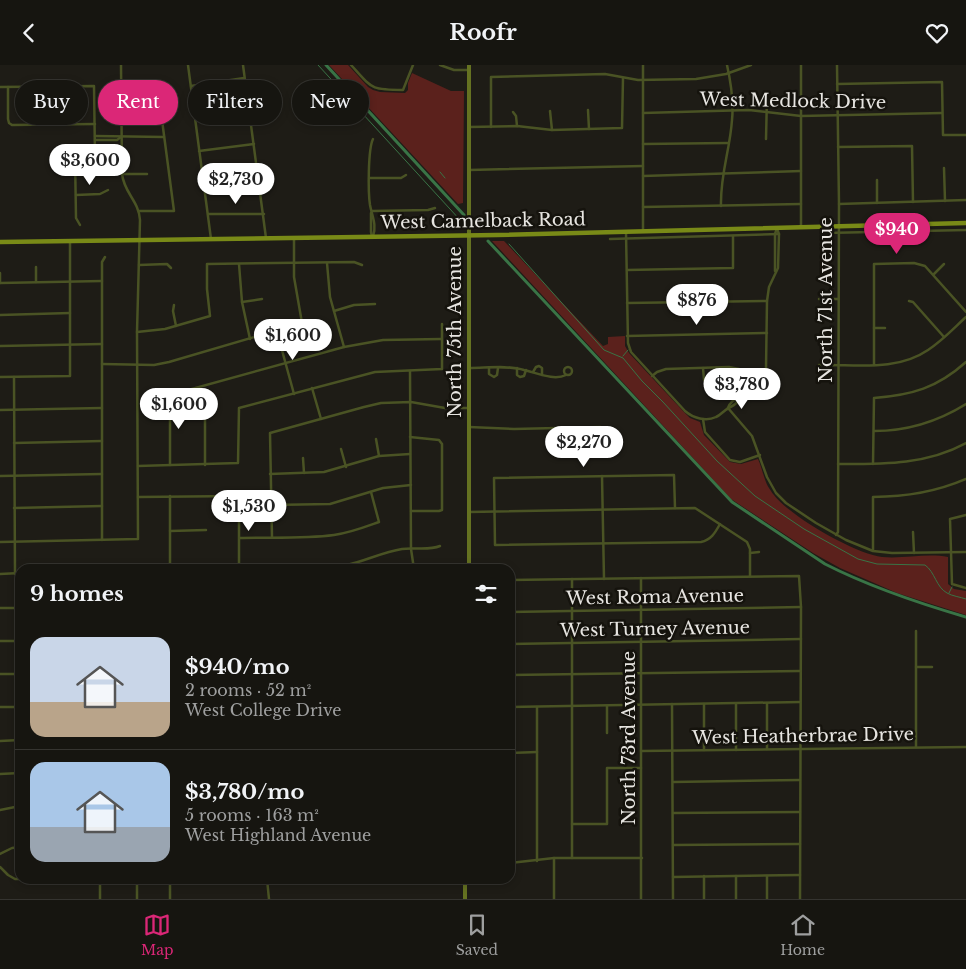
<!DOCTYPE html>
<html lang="en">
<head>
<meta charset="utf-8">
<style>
  body { margin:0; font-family:"Libre Baskerville",serif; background:#23221e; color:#f1f3f6; height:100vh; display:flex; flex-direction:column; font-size:19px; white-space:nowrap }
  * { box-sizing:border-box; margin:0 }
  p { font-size:16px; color:#9e9f9f }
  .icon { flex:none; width:28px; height:28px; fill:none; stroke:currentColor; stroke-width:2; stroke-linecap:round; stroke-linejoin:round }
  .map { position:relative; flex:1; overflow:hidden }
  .drawer { position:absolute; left:15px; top:499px; width:500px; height:320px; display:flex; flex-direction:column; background:#161510; border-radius:15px; box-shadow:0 2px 8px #0003,0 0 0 1px #353430 }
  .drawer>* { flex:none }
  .guide { position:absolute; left:15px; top:15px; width:500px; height:45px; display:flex; gap:10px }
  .price { position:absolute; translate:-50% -42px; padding:0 11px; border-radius:18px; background:#fff; color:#222; font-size:16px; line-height:32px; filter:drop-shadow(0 1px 2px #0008) }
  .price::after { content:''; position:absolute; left:50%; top:30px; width:15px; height:11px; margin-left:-8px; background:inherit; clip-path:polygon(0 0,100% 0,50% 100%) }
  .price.on { background:#db2777; color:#fff }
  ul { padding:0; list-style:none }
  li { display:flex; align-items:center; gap:15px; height:125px; padding:0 15px }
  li+li { border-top:1px solid #353430 }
  li span { display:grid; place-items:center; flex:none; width:140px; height:100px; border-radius:15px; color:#555 }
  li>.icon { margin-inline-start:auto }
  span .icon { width:60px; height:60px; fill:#fffc; stroke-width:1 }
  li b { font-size:21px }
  h2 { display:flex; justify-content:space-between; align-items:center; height:60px; padding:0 15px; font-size:21px }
  .tag { padding:0 18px; border-radius:22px; background:#161510; box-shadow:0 2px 8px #0003,0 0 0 1px #353430; font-size:18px; line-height:45px }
  .tag.on { background:#db2777; color:#fff }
  header { display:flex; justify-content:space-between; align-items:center; height:65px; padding:0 15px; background:#161510; font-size:22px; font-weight:800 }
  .dock { display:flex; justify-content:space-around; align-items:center; height:70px; border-top:1px solid #353430; background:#161510; font-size:14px; color:#9e9f9f }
  .dock a { display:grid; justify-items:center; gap:2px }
  .dock .on { color:#db2777 }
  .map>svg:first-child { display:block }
</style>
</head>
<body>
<header><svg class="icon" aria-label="back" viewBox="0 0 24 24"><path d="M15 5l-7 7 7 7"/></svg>Roofr<svg class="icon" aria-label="heart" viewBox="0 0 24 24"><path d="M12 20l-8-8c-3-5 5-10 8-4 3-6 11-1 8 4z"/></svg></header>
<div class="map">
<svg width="966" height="834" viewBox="0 0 966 834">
  <rect width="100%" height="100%" fill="#1e1c16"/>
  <g fill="#5b211c">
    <path d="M329,0H348L368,22L373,25L380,27L405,28L408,25V18L412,8L451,26H464L463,138L458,139Z"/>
    <path d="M492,176H504L603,281L608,279V272L625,271V281L629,288L683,346L690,353L700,357L704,370L730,397L741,399L758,394C763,405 764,417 771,426C785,449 855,489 882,492C904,494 927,488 948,492V519L954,524L966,526V550L897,528L840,503L813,488L731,434Z"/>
  </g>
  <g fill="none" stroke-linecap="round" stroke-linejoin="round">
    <g stroke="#397446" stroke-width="1">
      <path d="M318,0L461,156"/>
      <path d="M440,107L445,113"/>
      <path d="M509,179L604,285L623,293L642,316L663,337L717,396L755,431L804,464L858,494L877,499L925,500C935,507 936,522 947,528C952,531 960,532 966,534"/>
      <path d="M623,291L628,285"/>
      <path d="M949,528L952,522"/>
    </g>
    <g stroke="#397446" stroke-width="3">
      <path d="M326,0L464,150"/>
      <path d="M488,176L732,437L825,499C870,522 918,538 966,552"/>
    </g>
    <g stroke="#4a5324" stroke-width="2.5">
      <path d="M188,0L211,174"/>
      <path d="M243,0L266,173"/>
      <path d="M351,0C373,24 370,25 403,25L413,0"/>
      <path d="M440,0L454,5H469"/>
      <path d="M643,0V166"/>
      <path d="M801,0V162"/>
      <path d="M121,17H157L174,146H139"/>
      <path d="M837,19L942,17L943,70H966"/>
      <path d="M191,21L244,13"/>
      <path d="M0,22L94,21L95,91H75L76,153L80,160"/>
      <path d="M8,22V54L9,58L12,60L95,59"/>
      <path d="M133,38L160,37"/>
      <path d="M588,45L589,64"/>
      <path d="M550,46L552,65"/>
      <path d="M513,47L516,51L517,61"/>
      <path d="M643,48L749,45L801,51L942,48"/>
      <path d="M195,53L249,46"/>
      <path d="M469,62L517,61L552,65L622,63L623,13"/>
      <path d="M491,62V12L605,9L638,15L696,14L726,9L751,0"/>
      <path d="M95,71L164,72"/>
      <path d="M766,74L767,31"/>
      <path d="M95,75H117L121,72"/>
      <path d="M643,79L728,78"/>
      <path d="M838,82L912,81L913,137"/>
      <path d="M199,86L254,79"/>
      <path d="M944,103L945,136"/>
      <path d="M469,105L643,101"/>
      <path d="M122,109H147"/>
      <path d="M643,111L801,106"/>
      <path d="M370,113H401L406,110"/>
      <path d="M877,115V138"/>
      <path d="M204,119L259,111"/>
      <path d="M76,130L100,129L108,125"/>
      <path d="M839,139L966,135"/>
      <path d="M721,141C720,110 730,85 732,55C734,36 731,18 727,0"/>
      <path d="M643,142L801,139"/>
      <path d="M372,146L428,145L435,143"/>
      <path d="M371,148V167L372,172"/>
      <path d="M208,149H264"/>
      <path d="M626,167L628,278L631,287L685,346C693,353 706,357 716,352C721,350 724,345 729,343C734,340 738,338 740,332"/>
      <path d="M825,168L966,165"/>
      <path d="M373,171C377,160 372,151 370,140C368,127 368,84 373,74"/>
      <path d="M610,174L779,169"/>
      <path d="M327,198L330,232L344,282"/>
      <path d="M239,199L242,237L250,274"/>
      <path d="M139,200L167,199L171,203"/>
      <path d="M36,202V217"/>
      <path d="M627,205L733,203V171"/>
      <path d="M775,206V169L777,163"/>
      <path d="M0,208V218"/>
      <path d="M934,209L944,199"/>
      <path d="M0,218L102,216"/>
      <path d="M819,234H838"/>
      <path d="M909,236L913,237L944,272"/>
      <path d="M242,237L262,234"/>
      <path d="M627,238L767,236"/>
      <path d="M174,240L173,246L176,261"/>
      <path d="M334,246L354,240L375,239"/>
      <path d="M0,250L70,248"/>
      <path d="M874,263H885"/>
      <path d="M137,267L165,264L210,251L207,224V199L354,197L362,200"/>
      <path d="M277,267L294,329"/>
      <path d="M627,271L767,268"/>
      <path d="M0,281L102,279"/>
      <path d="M102,299L154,300L169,297L302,258L294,212V173"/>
      <path d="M819,300C855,299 896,307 928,285C942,276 954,263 966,252"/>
      <path d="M874,300V199L914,198L925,201L966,247"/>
      <circle cx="568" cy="306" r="4"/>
      <path d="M469,303C487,303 507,300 524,305C537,308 554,316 566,310"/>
      <path d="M489,303V309L494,312L497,310L498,303"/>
      <path d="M517,303V310L520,312L524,311L526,305"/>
      <path d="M703,303L704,315"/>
      <path d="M410,306L411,484L414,504"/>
      <path d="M533,307L536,302L539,301L542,303V310"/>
      <path d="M652,311L657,307L666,304L729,302L739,304L757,316"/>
      <path d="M0,312L70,311V176"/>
      <path d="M14,312L15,509"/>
      <path d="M312,323L321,354"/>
      <path d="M728,343L752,371L767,412L776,428L786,438L816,458L846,475L873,486L892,488L966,487"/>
      <path d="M728,343C730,337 734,334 740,332L761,312L766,303L767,236L769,222L778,203L779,169L777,164"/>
      <path d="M0,345L102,343"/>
      <path d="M703,354L705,367L730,395L740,397L760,390"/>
      <path d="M469,362L514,364L600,362L615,365"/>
      <path d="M874,366C908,366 937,357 966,339"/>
      <path d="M410,372L439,375L442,379V445L439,446H411"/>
      <path d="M376,374L379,391"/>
      <path d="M14,378L102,376"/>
      <path d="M341,384L346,402"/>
      <path d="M303,393L304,408"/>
      <path d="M838,399C882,399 926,400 966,378"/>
      <path d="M873,399L874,333C912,330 937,323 966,297"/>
      <path d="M170,400V330L344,282L383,275L441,274"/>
      <path d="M205,400V355"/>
      <path d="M138,401L238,398L239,343L375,307L442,304V259"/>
      <path d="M270,409L324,407L379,391L410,389"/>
      <path d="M0,411L102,409"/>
      <path d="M602,411L604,514"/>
      <path d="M138,432L239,431V504"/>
      <path d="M271,440L330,439L383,423L411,420"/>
      <path d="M14,443L102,441"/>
      <path d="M675,443L674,410L494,413L495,480L701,477C711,475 715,468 720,459"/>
      <path d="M469,447L695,443L747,477L750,484V511"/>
      <path d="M966,450L950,454L952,519L966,523"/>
      <path d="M170,466L206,465"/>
      <path d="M913,467L914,488"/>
      <path d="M836,470L838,467L839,139L837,0"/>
      <path d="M272,472L270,368L364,342L381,338L411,337L445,343H468"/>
      <path d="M240,473C271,472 304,474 334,470C350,468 365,462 379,457L371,427"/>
      <path d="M102,475V197L105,192"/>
      <path d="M0,477L138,474L137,267L140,155C139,136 124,128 122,109L121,0"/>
      <path d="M873,485V432C905,432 936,427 966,414"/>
      <path d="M750,488L759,487"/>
      <path d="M170,504V431"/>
      <path d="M202,504L204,502"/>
      <path d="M274,504C298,503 323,505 347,500C365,496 383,487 402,484C414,482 428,486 440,481"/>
      <path d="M0,509L20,508"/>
      <path d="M641,513V834"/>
      <path d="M510,515L799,511L801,542L800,834"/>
      <path d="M0,543H20"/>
      <path d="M510,547L801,542"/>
      <path d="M0,576H20"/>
      <path d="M510,579L801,574"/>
      <path d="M916,602H932"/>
      <path d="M0,609H20"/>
      <path d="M510,610L800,606"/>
      <path d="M672,639L673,834"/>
      <path d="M607,641V668"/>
      <path d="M0,642H20"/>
      <path d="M510,642L800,637"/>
      <path d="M537,642V796"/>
      <path d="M0,676L20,675"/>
      <path d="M916,682V566"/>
      <path d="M767,684V638"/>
      <path d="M704,685V639"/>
      <path d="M736,685V639"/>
      <path d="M641,686L966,682"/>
      <path d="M510,688L537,687"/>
      <path d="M0,709L20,708"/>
      <path d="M673,717L800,715"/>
      <path d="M0,745L20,741"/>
      <path d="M673,748L800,747"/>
      <path d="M572,759H607V703H641"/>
      <path d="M673,780L800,779"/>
      <path d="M0,789L12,783L20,782"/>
      <path d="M554,793V834"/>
      <path d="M572,793V514"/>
      <path d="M510,798L554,793H642"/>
      <path d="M0,802L8,810L15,814H70"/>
      <path d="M704,811V834"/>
      <path d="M736,811V834"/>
      <path d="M767,811V834"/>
      <path d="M673,812L800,810"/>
      <path d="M100,814V834"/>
      <path d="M267,814L269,834"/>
      <path d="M137,834V814"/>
      <path d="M170,834V814"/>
    </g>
    <g stroke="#657221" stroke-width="4">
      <path d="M469,0V504"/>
      <path d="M465,834V814"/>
    </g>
    <path stroke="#798a17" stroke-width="4.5" d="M0,177L497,170L966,158"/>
  </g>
  <g text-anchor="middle" stroke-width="5" stroke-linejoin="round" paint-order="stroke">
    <g font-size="18" fill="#e7e5e1" stroke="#15130d">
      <text transform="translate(793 36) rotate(1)" y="6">West Medlock Drive</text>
      <text transform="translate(483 156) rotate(-1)" y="6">West Camelback Road</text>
      <text transform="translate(826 235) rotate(-90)" y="6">North 71st Avenue</text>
      <text transform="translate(455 267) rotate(-90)" y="6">North 75th Avenue</text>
      <text transform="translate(655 532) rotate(-1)" y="6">West Roma Avenue</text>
      <text transform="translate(655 564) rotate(-1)" y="6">West Turney Avenue</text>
      <text transform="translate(803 671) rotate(-1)" y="6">West Heatherbrae Drive</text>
      <text transform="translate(629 673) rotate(-90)" y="6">North 73rd Avenue</text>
    </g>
  </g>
</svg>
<b class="price" style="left:90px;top:121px">$3,600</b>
<b class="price" style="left:236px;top:140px">$2,730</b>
<b class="price on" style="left:897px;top:190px">$940</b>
<b class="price" style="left:697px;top:261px">$876</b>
<b class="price" style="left:293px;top:296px">$1,600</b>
<b class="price" style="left:742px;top:345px">$3,780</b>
<b class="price" style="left:179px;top:365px">$1,600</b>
<b class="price" style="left:584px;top:403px">$2,270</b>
<b class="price" style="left:249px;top:467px">$1,530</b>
<div class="guide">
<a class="tag">Buy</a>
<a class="tag on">Rent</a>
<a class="tag">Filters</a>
<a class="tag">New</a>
</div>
<section class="drawer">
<h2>9 homes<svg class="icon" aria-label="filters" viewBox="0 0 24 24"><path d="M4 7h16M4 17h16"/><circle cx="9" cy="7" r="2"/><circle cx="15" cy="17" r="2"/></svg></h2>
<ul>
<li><span style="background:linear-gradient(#c9d6e8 65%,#b9a48a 0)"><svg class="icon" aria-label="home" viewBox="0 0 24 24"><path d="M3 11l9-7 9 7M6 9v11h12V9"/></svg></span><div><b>$940/mo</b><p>2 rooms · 52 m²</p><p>West College Drive</p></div></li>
<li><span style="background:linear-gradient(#a9c7e8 65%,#9aa5b1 0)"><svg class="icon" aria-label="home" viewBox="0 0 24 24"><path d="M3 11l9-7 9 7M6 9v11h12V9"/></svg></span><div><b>$3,780/mo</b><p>5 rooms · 163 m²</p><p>West Highland Avenue</p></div></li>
</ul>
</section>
</div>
<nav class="dock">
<a class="on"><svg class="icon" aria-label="map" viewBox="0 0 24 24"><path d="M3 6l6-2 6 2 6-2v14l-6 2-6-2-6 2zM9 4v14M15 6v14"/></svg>Map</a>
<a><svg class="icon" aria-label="saved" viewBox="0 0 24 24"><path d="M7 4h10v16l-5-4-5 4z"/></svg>Saved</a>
<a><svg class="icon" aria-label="home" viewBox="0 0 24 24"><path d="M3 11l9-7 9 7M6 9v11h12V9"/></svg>Home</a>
</nav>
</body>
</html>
